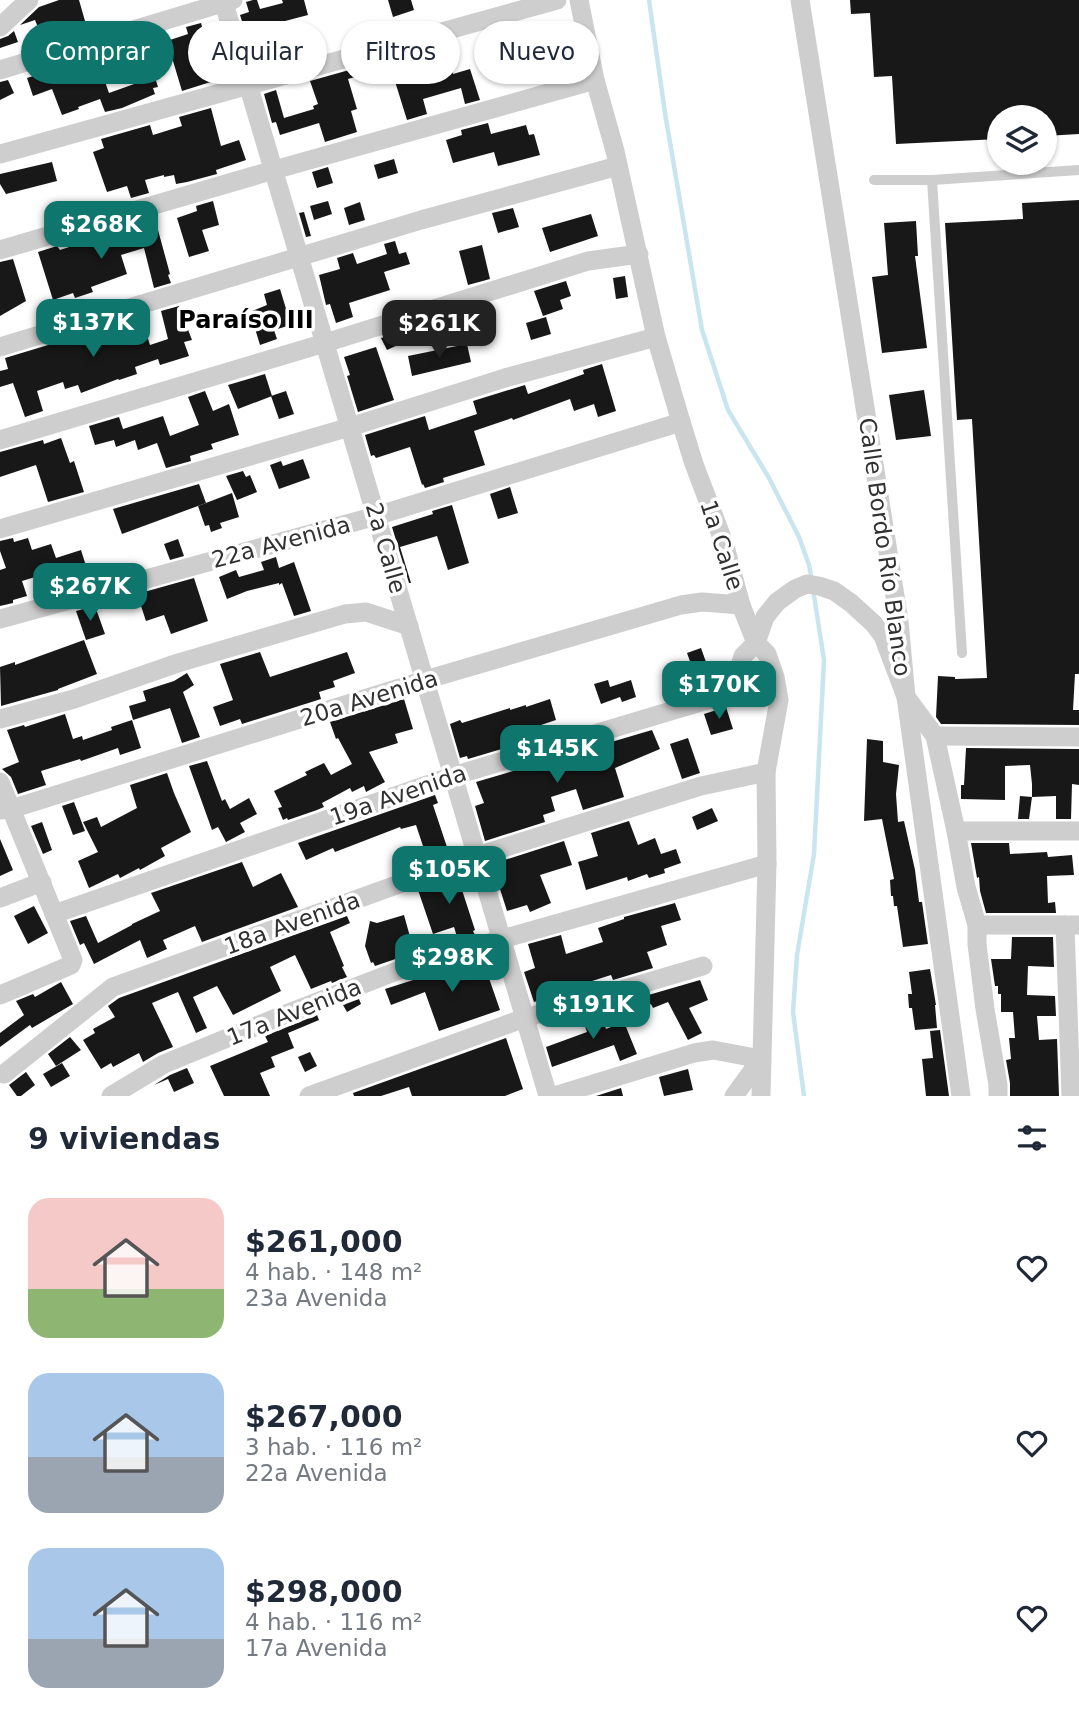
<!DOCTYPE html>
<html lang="es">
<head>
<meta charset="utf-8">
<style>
  body { margin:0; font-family:"DejaVu Sans",sans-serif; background:#f6f6f7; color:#1f2937; height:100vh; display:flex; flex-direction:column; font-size:26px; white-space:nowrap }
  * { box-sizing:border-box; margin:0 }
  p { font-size:23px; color:#747a83 }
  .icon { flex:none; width:38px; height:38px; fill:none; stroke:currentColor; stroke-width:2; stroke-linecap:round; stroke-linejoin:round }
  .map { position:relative; height:1096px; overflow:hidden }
  .details { display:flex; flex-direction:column; background:#fff; flex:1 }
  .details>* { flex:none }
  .hud { position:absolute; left:21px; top:21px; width:700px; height:63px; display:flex; gap:14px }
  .fabs { position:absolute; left:987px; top:105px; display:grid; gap:14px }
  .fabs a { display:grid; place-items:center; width:70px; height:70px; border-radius:50%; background:#fff; box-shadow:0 2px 5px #0004; font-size:35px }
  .price { position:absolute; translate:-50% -60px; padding:0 16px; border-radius:14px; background:#0f766e; color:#fff; font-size:23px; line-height:46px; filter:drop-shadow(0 2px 4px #0008) }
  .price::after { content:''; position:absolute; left:50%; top:42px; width:21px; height:16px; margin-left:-10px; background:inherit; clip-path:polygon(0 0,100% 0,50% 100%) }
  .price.active { background:#222; color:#fff }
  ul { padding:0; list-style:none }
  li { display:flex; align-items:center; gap:21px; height:175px; padding:0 28px }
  li span { display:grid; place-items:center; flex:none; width:196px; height:140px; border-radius:21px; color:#555 }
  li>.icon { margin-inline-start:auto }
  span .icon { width:84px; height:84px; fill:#fffc; stroke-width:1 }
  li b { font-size:30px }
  h2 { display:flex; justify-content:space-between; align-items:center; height:84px; padding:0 28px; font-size:30px }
  .tag { padding:0 24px; border-radius:32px; background:#fff; box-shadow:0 2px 5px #0004; font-size:24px; line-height:63px }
  .tag.active { background:#0f766e; color:#fff }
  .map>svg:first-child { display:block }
</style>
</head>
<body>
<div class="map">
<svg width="1079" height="1096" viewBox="0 0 1079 1096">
  <rect width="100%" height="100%" fill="#fff"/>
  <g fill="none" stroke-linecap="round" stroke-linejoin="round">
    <g stroke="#c9e5ef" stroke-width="4.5">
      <path d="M649,0L665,113L702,330L728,410L769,478L799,537L809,565L812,581"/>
      <path d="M804,1096L793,1012L797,955L814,854L824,660L813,589"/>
    </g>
  </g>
  <g fill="#181818">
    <path d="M59,0H79L85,21L41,35L35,20L20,25L39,7Z"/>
    <path d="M253,0H257L260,9L283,3L282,0H304L308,15L266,26L273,54L261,57L254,28L245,31L240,15L249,12L246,2Z"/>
    <path d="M388,0H411L414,10L393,17Z"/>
    <path d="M850,0H1079V134L1045,136V117H999V139L896,144L892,76L874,77L870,13L851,14Z"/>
    <path d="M201,23L217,80L182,91L167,41L188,34L186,27Z"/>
    <path d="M14,31L18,42L0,48V39L8,36Z"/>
    <path d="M143,40L158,87L153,88L155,94L122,108L105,112L100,99L78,107L79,109L62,115L52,89L33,96L27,78L49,71L48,68L87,57L95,79L103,76L109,93L137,83L126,45Z"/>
    <path d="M444,44L453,74L470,69L480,100L465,104L461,88L423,99L427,114L407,120L393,75L431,64L426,49Z"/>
    <path d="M367,65L369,73L348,79L357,109L351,111L357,132L325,142L319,123L280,135L276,122L272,123L264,94L276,90L284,118L314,109L313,106L318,104L310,81Z"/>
    <path d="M8,80L14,93L0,100V82Z"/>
    <path d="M211,108L221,146L239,140L246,160L216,170L217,174L187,182L176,184L174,175L164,177V175L145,180L149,193L131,198L127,186L107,192L93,152L104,148L101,139L150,125L153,135L182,126L179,117Z"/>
    <path d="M488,123L491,134L526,125L529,135L534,134L540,155L498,166L494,152L453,163L446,140L462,135L461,130Z"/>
    <path d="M394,159L398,173L378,179L374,165Z"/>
    <path d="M52,162L57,181L6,194L0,184V174Z"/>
    <path d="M328,167L333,183L317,188L312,172Z"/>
    <path d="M1079,200V674H1075L1073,710H1079V725L941,724L936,717L938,676L955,677V679L987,678L972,419L957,420L945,223L1023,219L1022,203Z"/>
    <path d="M213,201L219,225L202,230L209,251L189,257L177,218L197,211L196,206Z"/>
    <path d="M328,201L332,214L314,220L310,206Z"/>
    <path d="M360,202L365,220L349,225L344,208Z"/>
    <path d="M513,208L519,227L498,233L492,213Z"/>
    <path d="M304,212L311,236L306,237L299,213Z"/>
    <path d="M591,214L598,236L550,252L542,228Z"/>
    <path d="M916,221L918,256H915L927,348L882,353L872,277L888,275L884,223Z"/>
    <path d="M135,223L139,236L158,230L170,274L168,275L171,283L154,288L144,248L121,255L127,274L91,287L93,292L75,298L73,293L53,300L38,252L57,246L60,250L97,238L95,235Z"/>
    <path d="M395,241L399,254L406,252L410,264L384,272L390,290L349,303L353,317L336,323L330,304L326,305L319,275L340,269L337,258L353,253L357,264L387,254L384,244Z"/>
    <path d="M482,245L490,279L468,285L459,251Z"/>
    <path d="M13,259L26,301L0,316V262Z"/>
    <path d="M625,276L628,297L616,299L613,278Z"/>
    <path d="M566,281L571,296L560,300L563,309L543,316L534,291Z"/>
    <path d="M280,289L291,325L274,330L277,339L260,345L250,312L267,305L264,294Z"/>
    <path d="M179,306L192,340L184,342L189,356L160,365L158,359L135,367L137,374L119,380L118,379L81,393L78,385L65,389L63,382L37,391L43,411L25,417L13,383L0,387V371L8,369L5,358L141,317L150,345L168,339L161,311Z"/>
    <path d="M478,308L486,333L469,338L461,313Z"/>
    <path d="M546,317L551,334L531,340L526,323Z"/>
    <path d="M395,334L400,344L387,350L381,338Z"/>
    <path d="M467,344L471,362L412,376L408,356Z"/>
    <path d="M376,347L394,400L358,412L347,376L350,375L344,357Z"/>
    <path d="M602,364L616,411L598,417L594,404L574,411L570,399L513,420L512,418L474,431L485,465L443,478L444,482L425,488L423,484L422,485L410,447L376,458L374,455L371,456L365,435L425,416L429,430L477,414L473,401L525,385L528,394L584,374L583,370Z"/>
    <path d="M265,374L272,396L238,409L228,385Z"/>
    <path d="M924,390L931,436L896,440L889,395Z"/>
    <path d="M205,391L213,411L229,404L239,435L211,444L213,449L190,456L191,461L166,468L157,443L138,450L135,440L116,447L114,440L95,445L89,426L119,417L123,429L163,416L170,436L199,425L188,397Z"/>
    <path d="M286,391L294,414L279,419L271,396Z"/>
    <path d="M61,438L70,463L74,461L84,492L48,502L36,465L0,477V452L43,440L44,444Z"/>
    <path d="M303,459L310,478L279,489L270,465L281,461L283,466Z"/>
    <path d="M243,471L246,477L250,475L257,492L237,500L226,476Z"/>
    <path d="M199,484L206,503L122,534L113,509Z"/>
    <path d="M510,487L518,513L498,519L490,494Z"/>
    <path d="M232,493L239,517L220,523L222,528L211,532L209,525L205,526L198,506Z"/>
    <path d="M452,505L469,563L448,570L437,536L400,547L411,583H409L392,527L433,514L432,511Z"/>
    <path d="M13,538L14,542L28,538L32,550L51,544L56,558L81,550L87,569L69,575L71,581L50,588L45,574L22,581L27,596L13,600V603L0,606V570L6,568L0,551V541Z"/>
    <path d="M178,539L184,556L170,560L164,544Z"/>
    <path d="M276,557L279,568L294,562L311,611L294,616L282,583L279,585V583L247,591L227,599L219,577L236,570L239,577L264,570L261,562Z"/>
    <path d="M194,578L208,621L171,634L164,615L146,621L137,594Z"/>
    <path d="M95,606L105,634L86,640L76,611Z"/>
    <path d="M84,640L97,674L58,689V690L1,706L0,667L15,662V665Z"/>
    <path d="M701,648L706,662L692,667L687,653Z"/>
    <path d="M260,652L270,677L347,652L355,673L333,681L335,687L319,692L321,699L242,724L240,719L220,726L213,707L233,700L220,664Z"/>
    <path d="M187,673L194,685L183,692L200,737L182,743L170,708L133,720L129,706L146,701L143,691L174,681Z"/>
    <path d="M608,680L610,687L631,680L636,697L622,702L620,697L601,704L594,684Z"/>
    <path d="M404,699L413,729L395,734L398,743L369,752L385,782L366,792L364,786L352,792L350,788L322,803L324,807L317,810L288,820L287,818L283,820L278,808L282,807L274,791L307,775L305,772L324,763L331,775L352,764L338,738L336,739L330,722Z"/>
    <path d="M550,699L556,720L535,727L538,738L468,759L467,756L460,758L450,724L460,720L462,723L510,708V710L526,705V707Z"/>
    <path d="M726,707L733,729L711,735L704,714Z"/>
    <path d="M65,714L73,739L82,736L83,740L112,730L111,727L132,720L141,748L120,755L118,748L81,761L80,759L41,771L46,785L18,794L11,777L2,769L19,762L7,730L24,725L25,727Z"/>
    <path d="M652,730L660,749L615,768L624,797L583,810L576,789L551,797L555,811L543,815L545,822L485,841L475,806L484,803L476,782Z"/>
    <path d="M688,738L700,773L682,779L670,744Z"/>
    <path d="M867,739L883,741V762L899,765L896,794L898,822L904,821L915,870L919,902H922L928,944L903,947L897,906H894L893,896H891L890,880L894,879L882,819L864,821Z"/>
    <path d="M966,748L1079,749V785L1072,784L1071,819H1056V796L1032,797V784L1030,765L1005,766V800L961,799V785H964Z"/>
    <path d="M207,761L222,801L225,799L230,809L249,798L257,814L240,823L245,832L226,842L218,827L212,830L189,766Z"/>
    <path d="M167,773L174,793L191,832L161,848L165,856L140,870L139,868L120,878L118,874L89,888L78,861L98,852L83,822L97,817L101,827L137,808L130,785Z"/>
    <path d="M435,795L438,803L433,805L449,853L436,858L434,853L426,855L416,825L401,829L400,827L335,852L333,848L306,860L298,843Z"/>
    <path d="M1020,796L1032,797L1029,819H1018Z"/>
    <path d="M74,802L85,831L73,835L62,806Z"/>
    <path d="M712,808L718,821L697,830L692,817Z"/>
    <path d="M629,821L638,845L655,838L661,854L676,849L681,863L664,869L665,873L649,878L647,874L628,881L627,877L586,890L578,862L598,856L591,833Z"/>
    <path d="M42,822L52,850L43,854L31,826Z"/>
    <path d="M0,839L13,870L0,876Z"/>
    <path d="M564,841L572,865L540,875L551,903L530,912L527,905L507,911L492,864Z"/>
    <path d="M971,843H1009L1010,854L1047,852L1048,857L1072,855L1074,875L1047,876L1048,903L1055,902L1056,913H986L980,891L979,877L977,878Z"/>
    <path d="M242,862L253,887L281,873L298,907L202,942L195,926L163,940L167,949L147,958L140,940L94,964L84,943L80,945L70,921L86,916L98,943L132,925V924L160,911L151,893Z"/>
    <path d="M469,872L473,887L462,890L475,930L473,931L475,935L458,940L454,927L433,934L418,890Z"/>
    <path d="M675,903L681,920L661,926L667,945L647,952L653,968L613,980L611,975L589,982L591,986L572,991V989L534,1002L524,972L535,968L528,944L561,935L566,954L603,942L598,928L624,919V917Z"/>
    <path d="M34,906L48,933L28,944L14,916Z"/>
    <path d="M404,915L412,944H410L413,953L375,966L373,962L371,963L365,946L370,921L377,923Z"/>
    <path d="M347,916L350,923L330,932L344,966L342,967L347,977L332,983L331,981L311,989L295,955L270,967L281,991L233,1015L217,986L193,997L207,1028L196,1033L178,992L152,1003L173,1047L158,1053L143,1062L139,1053L113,1067L111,1063L101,1069L83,1040L95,1033L93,1029L115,1017L108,1006L119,998Z"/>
    <path d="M1012,937H1053L1054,967L1028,966L1027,995L1055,996L1056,1016H1037L1039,1040L1057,1039L1059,1096H1010V1083L1006,1060L1011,1059L1009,1038H1015L1013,1012H1001V994H998V986H995L991,959H1011Z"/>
    <path d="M482,958L500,1010L439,1031L425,992L391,1005L385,989Z"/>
    <path d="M930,969L936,1005H935L937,1028L915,1030L912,1008H909L908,994H912L909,972Z"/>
    <path d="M700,980L708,1000L689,1008L702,1033L688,1040L668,1002L653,1008L651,1004L646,1006L645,1003L625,1011L621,1003Z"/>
    <path d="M61,982L73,1004L32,1028L30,1025L0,1047V1033L24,1015L16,1001L33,994L35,997Z"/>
    <path d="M359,999L361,1004L347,1012L343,1005Z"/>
    <path d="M599,1009L606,1029L624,1022L637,1054L620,1061L614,1045L552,1067L546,1047L587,1032L581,1015Z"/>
    <path d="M317,1015L319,1020L288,1033L294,1048L271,1057L275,1067L260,1073L270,1096H224L210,1066L268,1042L265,1036Z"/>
    <path d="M940,1030L949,1096H926L922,1059L933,1058L930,1031Z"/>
    <path d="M70,1037L81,1050L56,1066L48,1054Z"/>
    <path d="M506,1038L523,1089L505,1096H412L409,1087L381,1096H354L353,1093Z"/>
    <path d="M310,1052L317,1066L305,1072L298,1057Z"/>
    <path d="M62,1063L70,1076L51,1087L43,1074Z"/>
    <path d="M187,1068L194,1083L174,1092L168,1079L154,1085L170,1075Z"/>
    <path d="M688,1069L693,1090L664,1096L659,1077Z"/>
    <path d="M26,1072L35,1085L21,1096H17L9,1085Z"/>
    <path d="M621,1088L623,1096H596Z"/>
  </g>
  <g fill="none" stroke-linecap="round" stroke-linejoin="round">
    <g stroke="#cecece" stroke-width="10">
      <path d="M874,180H932L1079,170"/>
      <path d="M932,180L962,653"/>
    </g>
    <g stroke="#cecece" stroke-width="19">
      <path d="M223,0L548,1096"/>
      <path d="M579,0L595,80L615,151L656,337L681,422L694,464L724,543L741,605L756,643L767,654L775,677L779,700L766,772L767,864L761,1096"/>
      <path d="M800,0L899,621L906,697L961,1096"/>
      <path d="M0,27L29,0"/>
      <path d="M0,70L233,0"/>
      <path d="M0,154L557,0"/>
      <path d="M0,250L274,170L595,80"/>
      <path d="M0,347L421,220L618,166"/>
      <path d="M0,440L325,343L588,261L639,254"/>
      <path d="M0,529L350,427L505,378L656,337"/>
      <path d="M0,619L376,516L681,422"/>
      <path d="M0,719L74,699L178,663L345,614L366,612L409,626"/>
      <path d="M935,736L1079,737"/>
      <path d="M0,782L73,960L71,965L0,995"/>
      <path d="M0,810L11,809L425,680L681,605L702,602L741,605"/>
      <path d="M956,831H1079"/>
      <path d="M0,898L42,882"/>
      <path d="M54,914L453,776L728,694L733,688L743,656L756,643L765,617L777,602L795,589L807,584L819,586L834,591L851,603L874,624L883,636L906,697L935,736L956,831L966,887L977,925V944L985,1009L998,1085V1096"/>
      <path d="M977,925H1079"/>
      <path d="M1065,925L1071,1096"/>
      <path d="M4,1074L113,987L477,856L701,786L766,772"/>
      <path d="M111,1096L164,1064L286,1014L397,971L502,939L767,864"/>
      <path d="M309,1096L525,1018L703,966"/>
      <path d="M554,1096L694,1053L713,1050L761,1059L734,1096"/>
    </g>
  </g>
  <g text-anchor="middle" stroke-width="7" stroke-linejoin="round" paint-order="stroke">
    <g font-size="23" fill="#313131" stroke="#fff">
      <text transform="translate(281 542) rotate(-15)" y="8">22a Avenida</text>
      <text transform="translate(722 545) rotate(72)" y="8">1a Calle</text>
      <text transform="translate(885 547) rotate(82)" y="8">Calle Bordo Río Blanco</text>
      <text transform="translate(386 548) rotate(74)" y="8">2a Calle</text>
      <text transform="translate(369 698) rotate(-17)" y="8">20a Avenida</text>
      <text transform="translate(398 795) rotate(-19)" y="8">19a Avenida</text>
      <text transform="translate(292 923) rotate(-20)" y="8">18a Avenida</text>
      <text transform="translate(294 1012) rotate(-22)" y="8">17a Avenida</text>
    </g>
    <g font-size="24" font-weight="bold" fill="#000" stroke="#fff">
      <text x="246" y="328">Paraíso III</text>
    </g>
  </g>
</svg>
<div class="fabs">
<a><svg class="icon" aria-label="layers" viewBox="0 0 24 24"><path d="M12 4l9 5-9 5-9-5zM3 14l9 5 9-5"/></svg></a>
</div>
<b class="price" style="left:101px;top:261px">$268K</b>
<b class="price" style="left:93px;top:359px">$137K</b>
<b class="price active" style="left:439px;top:360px">$261K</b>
<b class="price" style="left:90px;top:623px">$267K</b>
<b class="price" style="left:719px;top:721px">$170K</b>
<b class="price" style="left:557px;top:785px">$145K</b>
<b class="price" style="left:449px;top:906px">$105K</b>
<b class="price" style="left:452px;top:994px">$298K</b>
<b class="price" style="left:593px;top:1041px">$191K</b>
<div class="hud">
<a class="tag active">Comprar</a>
<a class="tag">Alquilar</a>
<a class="tag">Filtros</a>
<a class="tag">Nuevo</a>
</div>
</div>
<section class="details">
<h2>9 viviendas<svg class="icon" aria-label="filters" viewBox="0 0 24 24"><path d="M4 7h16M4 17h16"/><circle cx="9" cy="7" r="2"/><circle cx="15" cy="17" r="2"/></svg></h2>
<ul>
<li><span style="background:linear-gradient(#f6c9c9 65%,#8fb573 0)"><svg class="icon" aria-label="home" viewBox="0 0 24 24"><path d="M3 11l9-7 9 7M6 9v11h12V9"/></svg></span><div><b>$261,000</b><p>4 hab. · 148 m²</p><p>23a Avenida</p></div><svg class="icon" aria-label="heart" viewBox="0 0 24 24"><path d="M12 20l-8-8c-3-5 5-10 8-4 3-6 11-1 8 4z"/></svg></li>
<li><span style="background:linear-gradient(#a9c7e8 60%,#9aa5b1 0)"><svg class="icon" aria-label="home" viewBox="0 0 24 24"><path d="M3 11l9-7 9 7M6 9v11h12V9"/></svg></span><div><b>$267,000</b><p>3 hab. · 116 m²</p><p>22a Avenida</p></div><svg class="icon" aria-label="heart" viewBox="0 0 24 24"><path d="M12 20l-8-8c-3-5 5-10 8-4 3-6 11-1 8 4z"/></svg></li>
<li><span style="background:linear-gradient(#a9c7e8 65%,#9aa5b1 0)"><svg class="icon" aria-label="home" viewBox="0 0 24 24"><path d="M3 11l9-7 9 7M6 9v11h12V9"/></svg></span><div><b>$298,000</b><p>4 hab. · 116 m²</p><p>17a Avenida</p></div><svg class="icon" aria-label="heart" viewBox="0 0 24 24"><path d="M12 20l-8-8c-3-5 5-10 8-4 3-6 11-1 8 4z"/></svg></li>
</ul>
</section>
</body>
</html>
